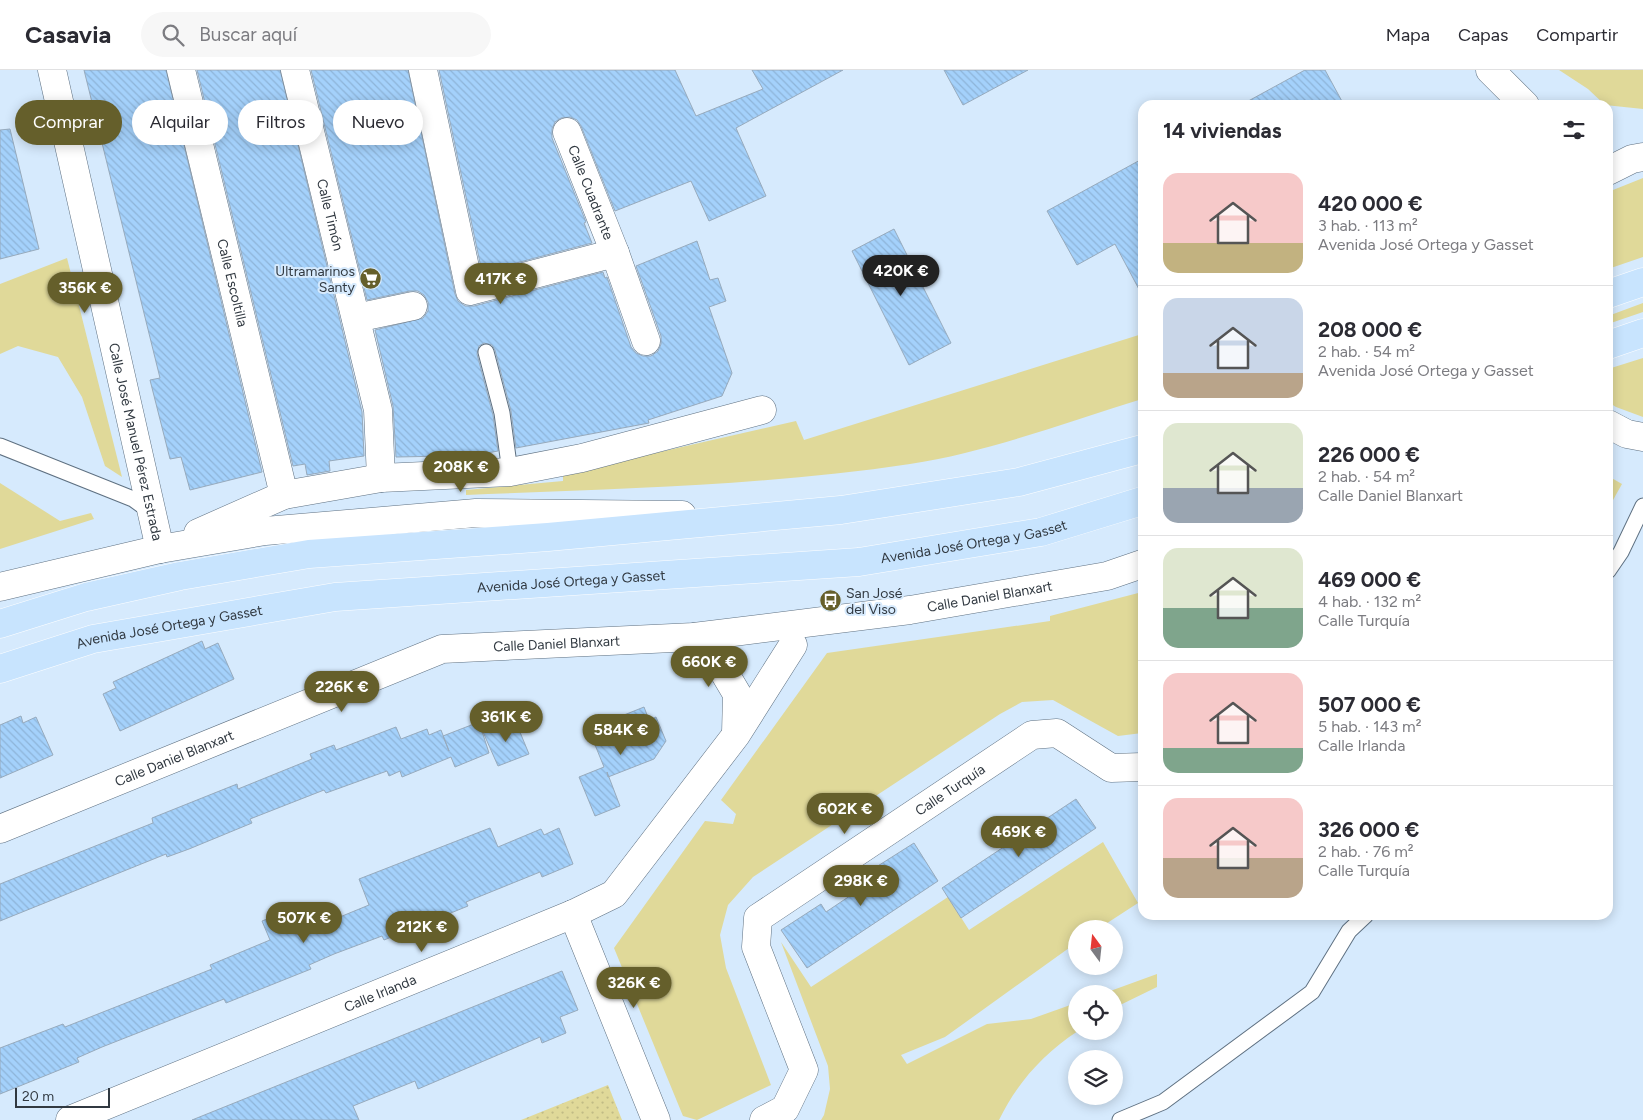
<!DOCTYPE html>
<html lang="es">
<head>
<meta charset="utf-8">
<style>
  body { margin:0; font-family:Figtree,sans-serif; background:#f7f7f7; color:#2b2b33; height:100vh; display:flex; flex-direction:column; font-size:19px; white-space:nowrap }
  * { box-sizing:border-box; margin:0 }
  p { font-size:16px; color:#7c7c81 }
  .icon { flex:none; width:28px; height:28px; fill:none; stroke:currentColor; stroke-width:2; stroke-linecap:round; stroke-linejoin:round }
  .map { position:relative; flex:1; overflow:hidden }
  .side { position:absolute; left:1138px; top:30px; width:475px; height:820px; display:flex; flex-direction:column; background:#fff; border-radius:15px; box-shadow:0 2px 12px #0003 }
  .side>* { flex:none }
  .hud { position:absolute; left:15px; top:30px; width:475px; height:45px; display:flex; gap:10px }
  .needle { width:32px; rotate:345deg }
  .buttons { position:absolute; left:1068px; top:850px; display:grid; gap:10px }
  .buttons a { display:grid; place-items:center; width:55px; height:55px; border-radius:50%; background:#fff; box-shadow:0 2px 12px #0003; font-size:25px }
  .scale { position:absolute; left:15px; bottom:12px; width:95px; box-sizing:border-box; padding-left:5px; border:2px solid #313941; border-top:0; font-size:14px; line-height:18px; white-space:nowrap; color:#313941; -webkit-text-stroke:4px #d6eafd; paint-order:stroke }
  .price { position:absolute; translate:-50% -42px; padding:0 11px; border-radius:18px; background:#655f2b; color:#fff; font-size:16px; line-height:32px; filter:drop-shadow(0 1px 2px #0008) }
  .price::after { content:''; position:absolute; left:50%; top:30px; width:15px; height:11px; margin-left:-8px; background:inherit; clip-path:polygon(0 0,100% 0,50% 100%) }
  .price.active { background:#222; color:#fff }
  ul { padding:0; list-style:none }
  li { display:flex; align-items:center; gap:15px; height:125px; padding:0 25px }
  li+li { border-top:1px solid #e1e1e2 }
  li span { display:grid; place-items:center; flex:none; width:140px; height:100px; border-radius:15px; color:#555 }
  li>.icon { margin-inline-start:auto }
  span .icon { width:60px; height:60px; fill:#fffc; stroke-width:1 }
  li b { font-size:21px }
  h2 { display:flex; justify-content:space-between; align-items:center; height:60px; padding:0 25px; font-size:21px }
  .pill { padding:0 18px; border-radius:22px; background:#fff; box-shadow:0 2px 12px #0003; font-size:18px; line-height:45px }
  .pill.active { background:#655f2b; color:#fff }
  header { display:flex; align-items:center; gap:30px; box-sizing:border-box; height:70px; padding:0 25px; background:#fff; border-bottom:1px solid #e1e1e2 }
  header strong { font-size:24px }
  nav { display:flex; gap:28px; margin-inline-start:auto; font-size:18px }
  .search { width:350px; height:45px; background:#f7f7f7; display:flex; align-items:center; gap:12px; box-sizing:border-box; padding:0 18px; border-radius:28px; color:#7c7c81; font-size:19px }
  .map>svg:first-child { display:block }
</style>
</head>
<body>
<header>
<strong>Casavia</strong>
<div class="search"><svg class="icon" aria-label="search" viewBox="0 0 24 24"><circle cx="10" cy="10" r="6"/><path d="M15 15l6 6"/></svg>Buscar aquí</div>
<nav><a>Mapa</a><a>Capas</a><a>Compartir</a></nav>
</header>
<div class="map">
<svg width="1643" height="1050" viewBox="0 0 1643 1050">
  <defs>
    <pattern id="park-dots" width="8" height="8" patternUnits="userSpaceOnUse" patternTransform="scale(1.25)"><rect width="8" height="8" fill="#e0d999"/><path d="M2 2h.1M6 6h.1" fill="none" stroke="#c1bb85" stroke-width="1.8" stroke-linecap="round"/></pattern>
    <pattern id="building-back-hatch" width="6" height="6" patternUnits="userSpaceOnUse" patternTransform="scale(1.25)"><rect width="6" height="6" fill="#a4d1fb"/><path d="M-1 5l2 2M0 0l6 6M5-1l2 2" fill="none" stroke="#8eb4d8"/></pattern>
  </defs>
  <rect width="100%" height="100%" fill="#d6eafd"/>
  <g fill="#e0d999">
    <path d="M1559,0H1643V39L1605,35L1588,19Z"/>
    <path d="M1643,108V187L1608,199V122Z"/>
    <path d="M67,188L122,407L105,396L82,327L58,287L18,276L0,284V214Z"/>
    <path d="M1643,233V242L1608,254V246Z"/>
    <path d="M1142,264V329C1067,352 988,382 910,394C763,416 614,419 466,425V420L563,411V404L796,351L804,370Z"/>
    <path d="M1643,288V347L1616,337L1608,332V299Z"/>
    <path d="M1608,406L1622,414L1608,439Z"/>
    <path d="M0,413L60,451L91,443L94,449L0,479Z"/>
    <path d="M1142,522V663L1118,666L1053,630L1022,632L1000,644L753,807L728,835L720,865L726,898L771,1015L697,1050L683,1046L614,878L705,751L733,754L736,744L721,730L827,583L1050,551V546Z"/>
    <path d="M1103,772L1138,833L1098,859H1076V873L945,967L901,985L907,994L987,954L1031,949L1076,933L1078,961C1043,984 1017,1013 999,1050H821L824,1045L830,1019L828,996L781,872L811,917L948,827L969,860Z"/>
    <path d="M1157,904V917L1114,938V924H1102Z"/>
  </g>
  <path fill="url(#park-dots)" d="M608,1015L622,1050H521Z"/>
  <g fill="url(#building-back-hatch)" stroke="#97aabc">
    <path d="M84,0H166L262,402L190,420L181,387L170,389L150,310L160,308Z"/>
    <path d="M197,0H280L362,342L364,386L329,391L330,401L307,405L305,394L293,396Z"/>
    <path d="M311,0H408L455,224L458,231L465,236H474L603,202L605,208L607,207L631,277L636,283L643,286H651L658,281L661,274V266L636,196L697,171L710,210L718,208L726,231L709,237L732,303L722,326L648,350L649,353L516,378L511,341L495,280L492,275L484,273L479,276L477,284L493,345L498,381L487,383V387L447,389V386L396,387L393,336L375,260L423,248L428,241V232L424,225L418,221H410L367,230Z"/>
    <path d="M439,0H675L696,46L763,19L752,0H843L736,58L766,126L709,151L691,111L615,141L581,56L577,50L570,47L561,48L555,52L552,59V68L586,152L584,153L592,173L482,202Z"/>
    <path d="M944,0H1028L963,35Z"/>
    <path d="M1305,0H1325L1344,35H1241Z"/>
    <path d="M10,59L39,179L0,189V60Z"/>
    <path d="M1142,89V225L1115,174L1077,195L1047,141Z"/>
    <path d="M894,159L951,273L909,295L852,181Z"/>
    <path d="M202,571L205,579L218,573L234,609L120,661L103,624L116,618L113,612Z"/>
    <path d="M644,637L649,650L656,647L666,671L654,689L608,707L607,702L620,736L595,746L579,707L604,697L591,665L621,653L619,647Z"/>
    <path d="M21,646L23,653L36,647L53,685L0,708V655Z"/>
    <path d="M515,650L529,684L498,696L483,662Z"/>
    <path d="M479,652L489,683L455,697L451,687L402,707L400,701L389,706L387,701L326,723L324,720L250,749L252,753L189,779L167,787L166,784L0,851V814L153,753L152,748L237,714L238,719L312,689L310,684L334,675L336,680L396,657L401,669L427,659L429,665L441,660L449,681L443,666Z"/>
    <path d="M1076,729L1096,758L961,848L942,818Z"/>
    <path d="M490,758L498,777L541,759L544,765L559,758L573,794L542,807L540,802L466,832L468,836L384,870L382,866L334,884L309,895L311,899L226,933L224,929L102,977L77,988L79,992L0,1024V978L63,954L65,957L212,899L210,895L270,870L262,851L287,841L296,865L369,835L359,809Z"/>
    <path d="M914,773L938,811L807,898L781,860L821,834L826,842L878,807L873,799Z"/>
    <path d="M562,901L578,940L560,947L566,963L542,973L540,967L418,1019L415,1011L353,1036L359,1050H192Z"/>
  </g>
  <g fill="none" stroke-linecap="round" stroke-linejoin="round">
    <defs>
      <g id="lane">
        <path d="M486,282L502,343L510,402"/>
        <path d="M0,376L133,429L151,442"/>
        <path d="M1608,501L1621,482L1643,436"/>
        <path d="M1120,1050L1163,1032L1312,922L1349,861L1366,845"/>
      </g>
      <g id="street">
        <path id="s1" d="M52,0L160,479"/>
        <path id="s2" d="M181,0L284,425"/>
        <path id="s3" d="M295,0L378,340L381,408"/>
        <path d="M423,0L470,221L615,183"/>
        <path d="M1490,0L1525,35"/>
        <path id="s4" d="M567,62L615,183L646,271"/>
        <path d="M1608,101L1632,89L1643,87"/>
        <path d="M356,248L413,236"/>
        <path d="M1608,354L1627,364L1643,367"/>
        <path d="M198,463L284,425L381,408L510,402L582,388L762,340"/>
        <path d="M0,517L160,479L265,461L476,443L682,445"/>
        <path d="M694,567L718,592L737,624L736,663"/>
        <path id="s5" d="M0,759L442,579L694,567L910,540L1107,506L1142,494"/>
        <path d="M573,844L656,1050"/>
        <path id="s6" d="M70,1050L573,844L614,824L736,665L793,575"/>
        <path id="s7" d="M764,1050L785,1039L804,1000L756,877L758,848L1032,665L1057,663L1111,698L1142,697"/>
      </g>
      <g id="primary">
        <path d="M1608,224L1643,212"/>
        <path d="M1608,275L1643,263"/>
        <path d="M0,554L86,527L180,506L309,484L548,467L841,440L1019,412L1142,379"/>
        <path id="s8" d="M0,599L93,569L335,527L859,492L1041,462L1142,431"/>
      </g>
    </defs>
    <use href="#lane" stroke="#5f7182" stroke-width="17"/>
    <use href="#street" stroke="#5f7182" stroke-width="29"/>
    <use href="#primary" stroke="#fff" stroke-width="29"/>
    <use href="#lane" stroke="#fff" stroke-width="15"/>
    <use href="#street" stroke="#fff" stroke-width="28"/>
    <use href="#primary" stroke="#c8e4fe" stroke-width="28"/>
  </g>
  <defs>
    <symbol id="supermarket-disc" viewBox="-11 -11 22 22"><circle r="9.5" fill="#655f2b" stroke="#d6eafd"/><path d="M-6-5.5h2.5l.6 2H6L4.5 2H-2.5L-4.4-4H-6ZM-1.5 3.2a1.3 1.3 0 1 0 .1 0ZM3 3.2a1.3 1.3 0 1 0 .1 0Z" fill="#fff"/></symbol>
    <symbol id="bus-disc" viewBox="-11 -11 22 22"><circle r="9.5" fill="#655f2b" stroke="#d6eafd"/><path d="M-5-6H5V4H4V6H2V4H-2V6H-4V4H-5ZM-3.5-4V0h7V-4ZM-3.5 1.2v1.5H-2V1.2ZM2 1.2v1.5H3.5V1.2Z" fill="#fff"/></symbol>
  </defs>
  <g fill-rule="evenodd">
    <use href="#supermarket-disc" x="358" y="196" width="25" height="25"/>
    <use href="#bus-disc" x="818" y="518" width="25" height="25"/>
  </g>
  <g text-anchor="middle" stroke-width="4" stroke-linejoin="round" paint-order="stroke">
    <g font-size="14" fill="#313941" stroke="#d6eafd">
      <text dy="5" stroke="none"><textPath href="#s4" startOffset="65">Calle Cuadrante</textPath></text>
      <text dy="5" stroke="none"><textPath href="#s3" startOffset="149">Calle Timón</textPath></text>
      <text dy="5" stroke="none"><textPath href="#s2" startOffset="219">Calle Escoltilla</textPath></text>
      <text dy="5" stroke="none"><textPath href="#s1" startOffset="381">Calle José Manuel Pérez Estrada</textPath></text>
      <text dy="5" stroke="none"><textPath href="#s8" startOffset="985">Avenida José Ortega y Gasset</textPath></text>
      <text dy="5" stroke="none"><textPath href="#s8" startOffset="580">Avenida José Ortega y Gasset</textPath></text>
      <text dy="5" stroke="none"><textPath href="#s5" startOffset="1028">Calle Daniel Blanxart</textPath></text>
      <text dy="5" stroke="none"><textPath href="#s8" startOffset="175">Avenida José Ortega y Gasset</textPath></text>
      <text dy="5" stroke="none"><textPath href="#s5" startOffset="592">Calle Daniel Blanxart</textPath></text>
      <text dy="5" stroke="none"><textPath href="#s5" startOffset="188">Calle Daniel Blanxart</textPath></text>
      <text dy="5" stroke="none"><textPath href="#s7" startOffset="459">Calle Turquía</textPath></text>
      <text dy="5" stroke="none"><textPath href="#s6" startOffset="335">Calle Irlanda</textPath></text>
    </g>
    <g font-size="14" fill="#313941" stroke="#d6eafd" text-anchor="end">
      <text x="355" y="206">Ultramarinos<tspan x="355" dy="16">Santy</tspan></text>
      <text x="846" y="528" text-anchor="start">San José<tspan x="846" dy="16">del Viso</tspan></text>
    </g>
  </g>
</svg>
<div class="buttons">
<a><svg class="needle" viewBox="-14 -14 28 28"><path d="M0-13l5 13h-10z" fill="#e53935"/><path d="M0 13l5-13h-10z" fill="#7c7c81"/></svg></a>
<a><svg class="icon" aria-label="locate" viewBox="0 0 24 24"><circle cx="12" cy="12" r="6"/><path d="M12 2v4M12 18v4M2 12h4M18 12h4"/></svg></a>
<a><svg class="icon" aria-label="layers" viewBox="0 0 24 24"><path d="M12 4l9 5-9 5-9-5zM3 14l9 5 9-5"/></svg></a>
</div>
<div class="scale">20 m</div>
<b class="price active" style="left:901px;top:227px">420K €</b>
<b class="price" style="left:501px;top:235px">417K €</b>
<b class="price" style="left:85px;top:244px">356K €</b>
<b class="price" style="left:461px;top:423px">208K €</b>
<b class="price" style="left:709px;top:618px">660K €</b>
<b class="price" style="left:342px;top:643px">226K €</b>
<b class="price" style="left:506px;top:673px">361K €</b>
<b class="price" style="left:621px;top:686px">584K €</b>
<b class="price" style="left:845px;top:765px">602K €</b>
<b class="price" style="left:1019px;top:788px">469K €</b>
<b class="price" style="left:861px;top:837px">298K €</b>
<b class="price" style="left:304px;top:874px">507K €</b>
<b class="price" style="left:422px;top:883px">212K €</b>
<b class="price" style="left:634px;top:939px">326K €</b>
<div class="hud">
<a class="pill active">Comprar</a>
<a class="pill">Alquilar</a>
<a class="pill">Filtros</a>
<a class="pill">Nuevo</a>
</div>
<section class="side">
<h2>14 viviendas<svg class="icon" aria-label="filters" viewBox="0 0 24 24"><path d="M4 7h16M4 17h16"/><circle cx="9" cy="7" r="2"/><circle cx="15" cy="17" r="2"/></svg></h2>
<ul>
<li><span style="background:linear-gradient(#f6c9c9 70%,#c2b280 0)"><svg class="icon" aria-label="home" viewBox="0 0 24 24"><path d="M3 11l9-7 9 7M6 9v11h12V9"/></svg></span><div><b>420 000 €</b><p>3 hab. · 113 m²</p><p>Avenida José Ortega y Gasset</p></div></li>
<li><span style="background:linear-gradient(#c9d6e8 75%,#b9a48a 0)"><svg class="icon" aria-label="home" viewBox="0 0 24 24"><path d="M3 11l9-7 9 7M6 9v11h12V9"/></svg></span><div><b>208 000 €</b><p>2 hab. · 54 m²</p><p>Avenida José Ortega y Gasset</p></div></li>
<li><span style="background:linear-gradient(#dfe7d0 65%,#9aa5b1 0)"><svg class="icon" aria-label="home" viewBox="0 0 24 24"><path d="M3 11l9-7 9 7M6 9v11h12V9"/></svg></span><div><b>226 000 €</b><p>2 hab. · 54 m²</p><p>Calle Daniel Blanxart</p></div></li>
<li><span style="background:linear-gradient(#dfe7d0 60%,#7fa58c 0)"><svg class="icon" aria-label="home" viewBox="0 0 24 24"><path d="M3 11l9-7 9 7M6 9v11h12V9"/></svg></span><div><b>469 000 €</b><p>4 hab. · 132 m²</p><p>Calle Turquía</p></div></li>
<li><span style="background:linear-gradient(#f6c9c9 75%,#7fa58c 0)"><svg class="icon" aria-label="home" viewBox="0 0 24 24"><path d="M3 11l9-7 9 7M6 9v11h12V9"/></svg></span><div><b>507 000 €</b><p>5 hab. · 143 m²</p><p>Calle Irlanda</p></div></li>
<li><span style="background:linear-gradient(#f6c9c9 60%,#b9a48a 0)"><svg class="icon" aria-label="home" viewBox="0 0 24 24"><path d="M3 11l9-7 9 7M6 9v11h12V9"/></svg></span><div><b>326 000 €</b><p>2 hab. · 76 m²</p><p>Calle Turquía</p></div></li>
</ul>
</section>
</div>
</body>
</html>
